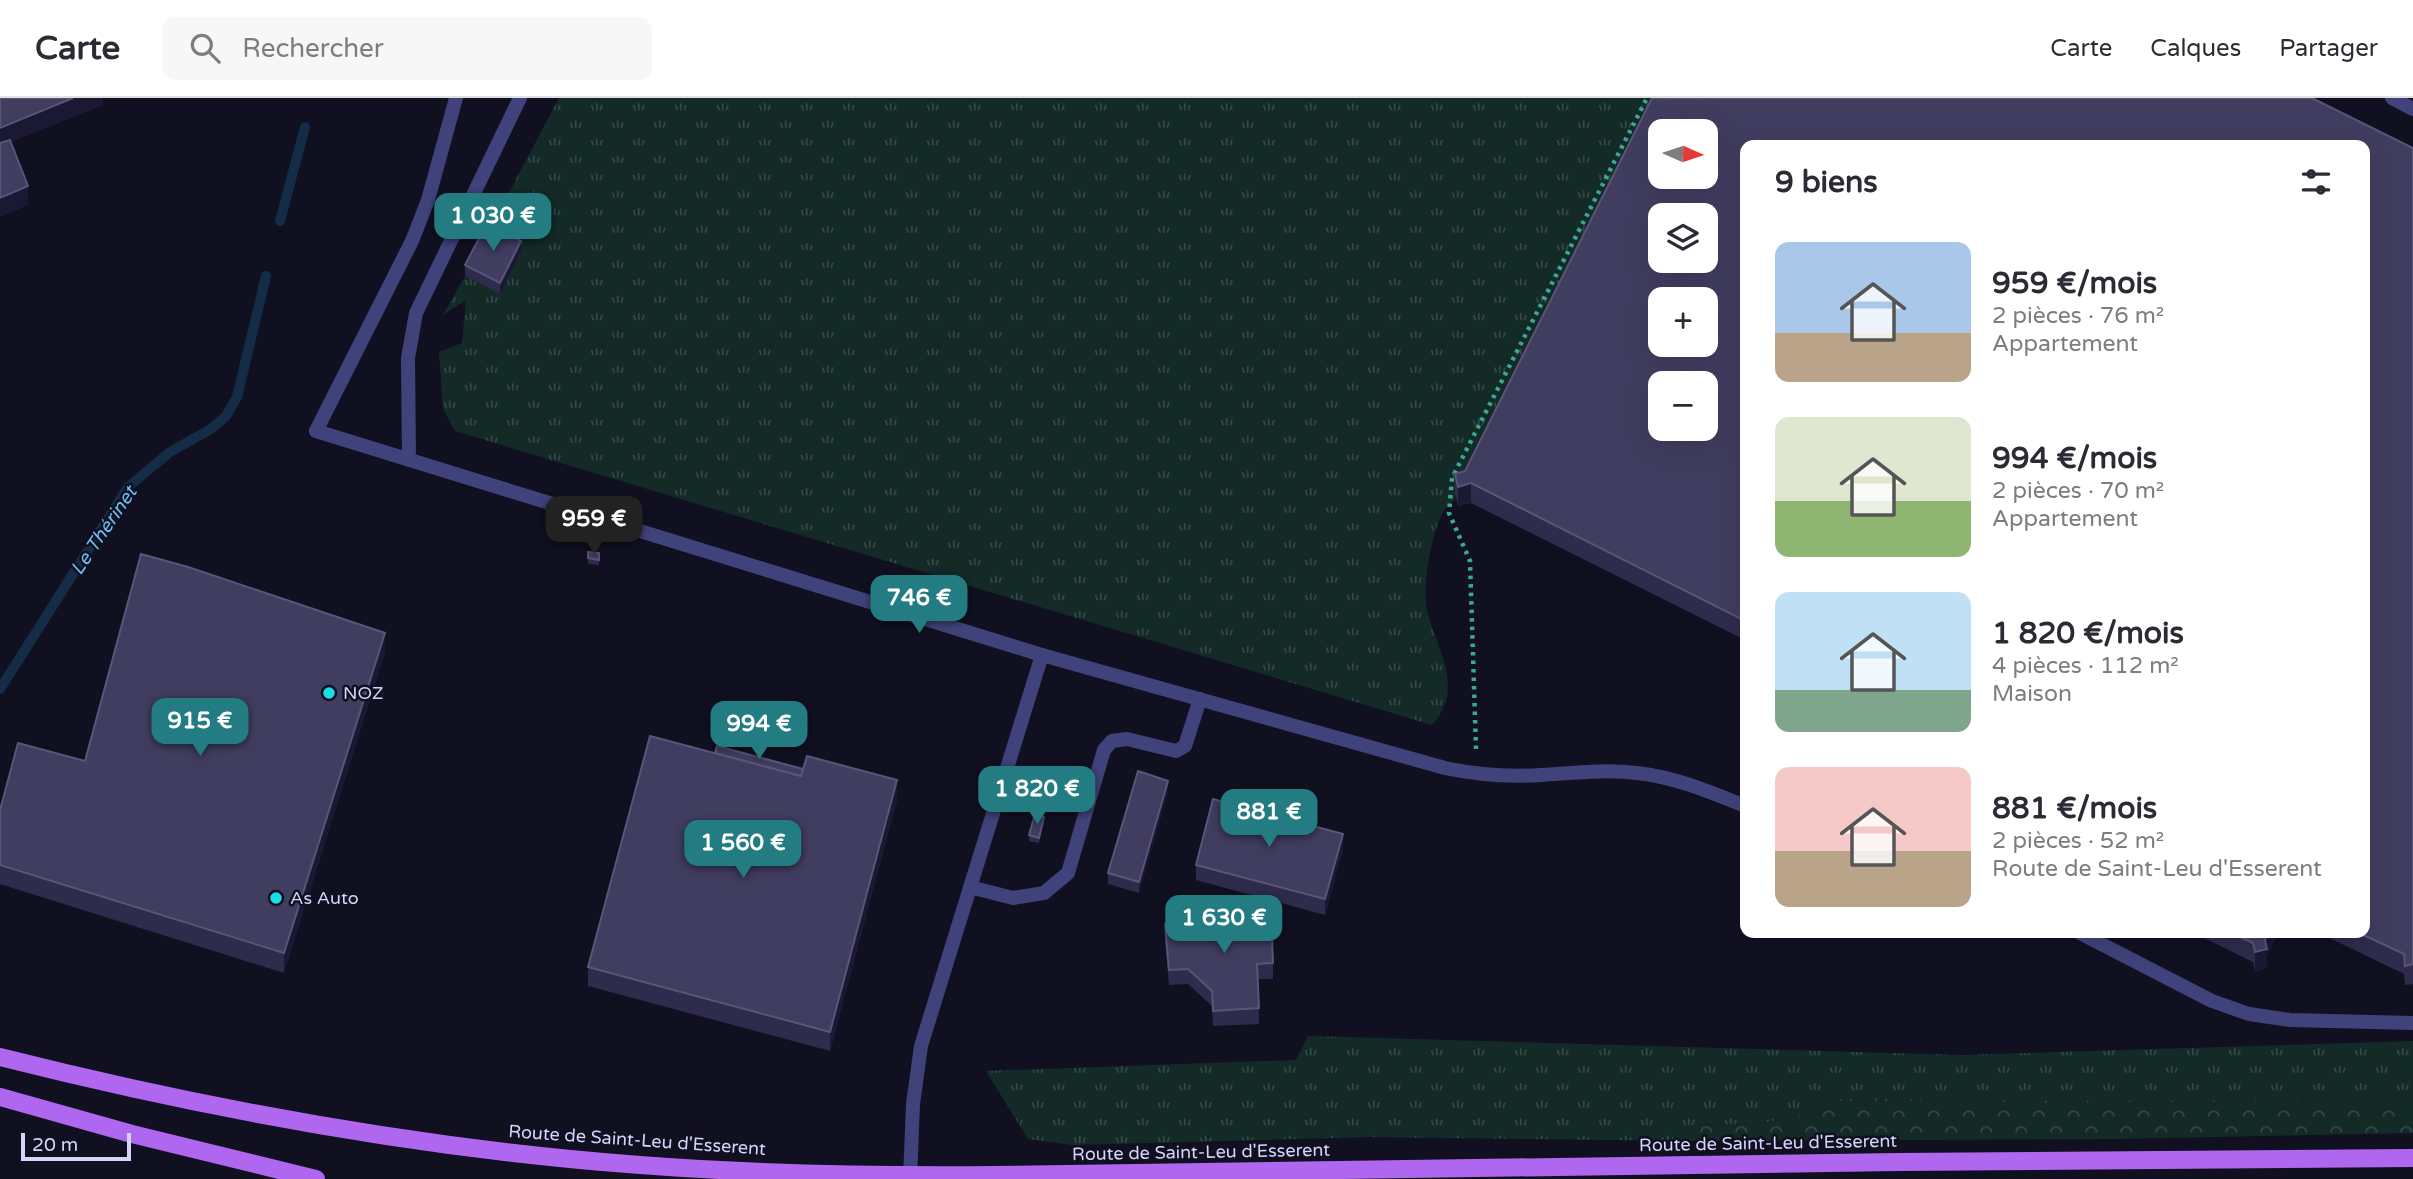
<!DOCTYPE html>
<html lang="fr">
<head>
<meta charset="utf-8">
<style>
  body { margin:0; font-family:"Varela Round",sans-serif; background:#f7f7f7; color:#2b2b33; height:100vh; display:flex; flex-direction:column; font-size:26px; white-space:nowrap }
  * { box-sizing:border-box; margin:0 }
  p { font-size:23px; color:#7c7c81 }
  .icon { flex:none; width:38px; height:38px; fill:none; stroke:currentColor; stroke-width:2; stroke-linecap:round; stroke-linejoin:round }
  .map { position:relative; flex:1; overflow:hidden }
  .drawer { position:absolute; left:1740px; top:42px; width:630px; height:798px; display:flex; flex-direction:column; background:#fff; border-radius:14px; box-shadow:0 7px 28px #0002 }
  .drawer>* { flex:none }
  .needle { width:46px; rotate:93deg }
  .buttons { position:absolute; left:1648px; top:21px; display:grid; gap:14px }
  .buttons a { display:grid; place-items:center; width:70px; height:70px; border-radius:14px; background:#fff; box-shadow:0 7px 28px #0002; font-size:35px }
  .scale { position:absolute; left:21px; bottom:18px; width:110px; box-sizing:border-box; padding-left:7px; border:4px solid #d5d4fa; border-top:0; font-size:19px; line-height:24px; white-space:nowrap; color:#d5d4fa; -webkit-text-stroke:5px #111021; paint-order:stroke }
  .price { position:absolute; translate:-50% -60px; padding:0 16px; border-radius:14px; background:#227c82; color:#fff; font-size:23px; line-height:46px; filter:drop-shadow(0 2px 4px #0008) }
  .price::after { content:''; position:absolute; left:50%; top:42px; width:21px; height:16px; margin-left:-10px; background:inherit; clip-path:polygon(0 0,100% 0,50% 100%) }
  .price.selected { background:#222; color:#fff }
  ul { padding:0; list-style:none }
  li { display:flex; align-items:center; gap:21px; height:175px; padding:0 35px }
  li span { display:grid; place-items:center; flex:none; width:196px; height:140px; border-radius:14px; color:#555 }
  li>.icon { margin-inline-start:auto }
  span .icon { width:84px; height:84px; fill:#fffc; stroke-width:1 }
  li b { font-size:30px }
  h2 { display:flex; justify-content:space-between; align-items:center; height:84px; padding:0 35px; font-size:30px }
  header { display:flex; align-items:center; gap:42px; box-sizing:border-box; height:98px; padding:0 35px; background:#fff; border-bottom:2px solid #e1e1e2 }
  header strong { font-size:33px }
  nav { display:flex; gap:38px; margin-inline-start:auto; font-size:24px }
  .search { width:490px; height:63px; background:#f7f7f7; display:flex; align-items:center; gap:18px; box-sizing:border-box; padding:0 24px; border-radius:14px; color:#7c7c81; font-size:26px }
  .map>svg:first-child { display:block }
</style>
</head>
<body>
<header>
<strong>Carte</strong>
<div class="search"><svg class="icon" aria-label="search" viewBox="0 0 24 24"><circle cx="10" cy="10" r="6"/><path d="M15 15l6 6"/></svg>Rechercher</div>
<nav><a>Carte</a><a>Calques</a><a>Partager</a></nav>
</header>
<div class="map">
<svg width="2413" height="1081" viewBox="0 0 2413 1081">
  <defs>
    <pattern id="grass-tufts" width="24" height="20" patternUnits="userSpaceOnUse" patternTransform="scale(1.75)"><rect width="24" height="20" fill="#132a27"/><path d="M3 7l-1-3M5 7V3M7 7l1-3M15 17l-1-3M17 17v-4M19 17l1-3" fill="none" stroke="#344847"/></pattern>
    <pattern id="forest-crowns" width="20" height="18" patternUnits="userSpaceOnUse" patternTransform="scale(1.75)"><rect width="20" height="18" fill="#132a27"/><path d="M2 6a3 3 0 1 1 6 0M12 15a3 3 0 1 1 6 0" fill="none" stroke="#344847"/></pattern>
  </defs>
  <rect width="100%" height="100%" fill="#111021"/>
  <g fill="url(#grass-tufts)">
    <path d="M559,0H1662L1465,393C1458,400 1447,407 1442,416C1431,438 1421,492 1428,516C1438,554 1465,591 1432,627L455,333L443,311L439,254L462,245L466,202L443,217L465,178L500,196L521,154L487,136Z"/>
    <path d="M1308,938L1962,957L2413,943V1003L2031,1005L1872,1000L1821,1002L1807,1016L1756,1027L1694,1026L1687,1033L1695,1043L1370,1039L1073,1047L1028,1041L986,973L1296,962Z"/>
  </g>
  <path fill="url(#forest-crowns)" d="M1872,1000L2031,1005L2413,1003V1035L2117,1041L1695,1043L1686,1033L1694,1026L1756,1027L1807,1016L1820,1002Z"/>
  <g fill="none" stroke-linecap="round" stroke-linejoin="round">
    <g stroke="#152c46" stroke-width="10">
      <path d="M280,123L305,29"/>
      <path d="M0,591L128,389L170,354L211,331L226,318L237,299L266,178"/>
    </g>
    <path stroke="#3ba797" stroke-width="4.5" stroke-dasharray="3.5 5" stroke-linecap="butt" d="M1476,651L1470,463L1449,415L1452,380L1647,0"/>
    <g stroke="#40437b" stroke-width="14">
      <path d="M2392,0L2413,11"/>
      <path d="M316,333L412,143L428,102L456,0"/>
      <path d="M409,362L408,260L416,215L520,0"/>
      <path d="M1042,557L1445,670C1477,677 1508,679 1541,677C1573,675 1605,671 1637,675C1675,679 1710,694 1745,708"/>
      <path d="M970,789L1013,800L1044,795L1068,775L1104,652L1112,643L1127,641L1176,653L1185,648L1200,601"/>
      <path d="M2080,835L2212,903L2249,916L2290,922L2413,925"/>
    </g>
    <path stroke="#40437b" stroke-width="14" d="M316,333L1042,557L921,948L913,1006L910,1081"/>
    <g stroke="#b067ef" stroke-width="18">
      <path d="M0,959C210,1012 424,1051 640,1067C758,1076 876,1078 994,1077L1899,1064L2413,1060"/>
      <path d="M0,999L132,1036L316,1081"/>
    </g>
  </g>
  <g fill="#2f2b4d" fill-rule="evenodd">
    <path d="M1652,0H2312L2413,50V886L2405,887L2404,876L2319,835H2364V47H1745V542L1471,405L1458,408L1455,395V376L1465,373ZM1661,33H1706V79H1661ZM1661,117H1706V163H1661ZM1661,201H1706V247H1661ZM1661,285H1706V331H1661Z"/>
    <path d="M521,154L500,196L465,178V167Z"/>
    <path d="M588,460L599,461V467L588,466Z"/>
    <path d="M385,554L284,875L0,786V712L85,663Z"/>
    <path d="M1168,693L1139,795L1108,786V775Z"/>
    <path d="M897,702L830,953L588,888V869Z"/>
    <path d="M1044,724L1039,745L1029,743V737Z"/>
    <path d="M1343,751L1325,817L1196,782V767Z"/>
    <path d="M1165,826L1273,865V881H1258L1259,926L1213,928L1212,908L1188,886L1169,887L1165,842Z"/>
    <path d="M2194,835H2278L2267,857V870L2255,874L2253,864Z"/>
  </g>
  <g fill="#1b1834">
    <path d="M73,0H103V7L0,49V30Z"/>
    <path d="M28,88V107L0,119V100Z"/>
    <path d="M521,143V154L500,196V185Z"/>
    <path d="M1471,385V405L1458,408V389Z"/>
    <path d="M385,535V554L284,875V855Z"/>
    <path d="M897,682V702L830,953V934Z"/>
    <path d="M1168,683V693L1139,795V784Z"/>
    <path d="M1044,719V724L1039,745V740Z"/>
    <path d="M1343,736V751L1325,817V801Z"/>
    <path d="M2268,835H2278L2267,857V870L2255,874V854L2265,842Z"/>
  </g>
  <g fill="#403d60" stroke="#585578" stroke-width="2" fill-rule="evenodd">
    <path d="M0,0H73L0,30Z"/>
    <path d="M1652,0H2312L2413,50V866L2405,868L2404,856L2359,835H2364V47H1745V523L1471,385L1458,389L1455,376L1465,373ZM1661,33H1706V79H1661ZM1661,117H1706V163H1661ZM1661,201H1706V247H1661ZM1661,285H1706V331H1661Z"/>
    <path d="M10,42L28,88L0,100V45Z"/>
    <path d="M487,125L521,143L500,185L465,167Z"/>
    <path d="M588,454L599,455V462L588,460Z"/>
    <path d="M141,456L188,469L385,535L284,855L0,767V712L18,645L85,663Z"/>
    <path d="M650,638L801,678L807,658L897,682L830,934L588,869Z"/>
    <path d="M717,648L803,671L801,678L715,655Z"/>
    <path d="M1138,673L1168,683L1139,784L1108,775Z"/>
    <path d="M1213,701L1343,736L1325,801L1196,767Z"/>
    <path d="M1035,716L1044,719L1039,740L1029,737Z"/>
    <path d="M1271,813L1273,865L1257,866L1259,910L1213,913L1212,893L1188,871L1169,872L1165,826L1209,823V816Z"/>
    <path d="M2232,835H2268L2265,842L2267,851L2255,854L2253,845Z"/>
  </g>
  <g fill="#18dfe2" stroke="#111021" stroke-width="2.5">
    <circle cx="329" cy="595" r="7"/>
    <circle cx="276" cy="800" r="7"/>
  </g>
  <g text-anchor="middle" stroke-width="5" stroke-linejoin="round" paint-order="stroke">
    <g font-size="18" fill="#d5d4fa" stroke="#111021" text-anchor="start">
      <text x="343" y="601">NOZ</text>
      <text x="290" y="806">As Auto</text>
    </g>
    <g font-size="18" fill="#d5d4fa" stroke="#111021">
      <text transform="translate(637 1042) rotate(4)" y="6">Route de Saint-Leu d'Esserent</text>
      <text transform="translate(1768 1045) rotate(-1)" y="6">Route de Saint-Leu d'Esserent</text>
      <text transform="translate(1201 1054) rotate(-1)" y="6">Route de Saint-Leu d'Esserent</text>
    </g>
    <g font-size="19" font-style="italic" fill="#6dbeef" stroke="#111021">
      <text transform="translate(103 432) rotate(-56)" y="7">Le Thérinet</text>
    </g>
  </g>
</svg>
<div class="buttons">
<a><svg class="needle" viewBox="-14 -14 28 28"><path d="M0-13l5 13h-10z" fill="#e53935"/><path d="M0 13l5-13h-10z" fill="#7c7c81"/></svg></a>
<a><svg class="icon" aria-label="layers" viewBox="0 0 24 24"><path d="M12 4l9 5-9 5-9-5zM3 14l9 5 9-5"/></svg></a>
<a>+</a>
<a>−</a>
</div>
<div class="scale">20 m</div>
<b class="price" style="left:493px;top:155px">1 030 €</b>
<b class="price selected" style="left:594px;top:458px">959 €</b>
<b class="price" style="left:919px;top:537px">746 €</b>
<b class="price" style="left:200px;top:660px">915 €</b>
<b class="price" style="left:759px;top:663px">994 €</b>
<b class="price" style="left:1037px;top:728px">1 820 €</b>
<b class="price" style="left:1269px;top:751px">881 €</b>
<b class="price" style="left:743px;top:782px">1 560 €</b>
<b class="price" style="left:1224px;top:857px">1 630 €</b>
<section class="drawer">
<h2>9 biens<svg class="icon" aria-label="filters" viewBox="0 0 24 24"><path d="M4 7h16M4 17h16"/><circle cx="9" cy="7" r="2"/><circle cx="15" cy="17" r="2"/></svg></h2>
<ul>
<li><span style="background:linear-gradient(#a9c7e8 65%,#b9a48a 0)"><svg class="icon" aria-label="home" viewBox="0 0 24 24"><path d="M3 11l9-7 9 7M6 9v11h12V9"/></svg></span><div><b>959 €/mois</b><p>2 pièces · 76 m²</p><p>Appartement</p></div></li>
<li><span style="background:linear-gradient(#dfe7d0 60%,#8fb573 0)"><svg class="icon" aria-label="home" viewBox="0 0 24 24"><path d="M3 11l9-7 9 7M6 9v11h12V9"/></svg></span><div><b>994 €/mois</b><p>2 pièces · 70 m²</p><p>Appartement</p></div></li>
<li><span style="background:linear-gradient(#bfe0f5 70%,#7fa58c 0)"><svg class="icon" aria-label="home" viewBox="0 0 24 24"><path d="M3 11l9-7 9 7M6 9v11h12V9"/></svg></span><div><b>1 820 €/mois</b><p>4 pièces · 112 m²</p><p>Maison</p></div></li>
<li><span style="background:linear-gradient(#f6c9c9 60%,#b9a48a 0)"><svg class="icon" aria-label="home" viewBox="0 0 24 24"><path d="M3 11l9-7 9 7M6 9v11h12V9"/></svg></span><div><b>881 €/mois</b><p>2 pièces · 52 m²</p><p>Route de Saint-Leu d'Esserent</p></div></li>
</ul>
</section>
</div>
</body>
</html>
